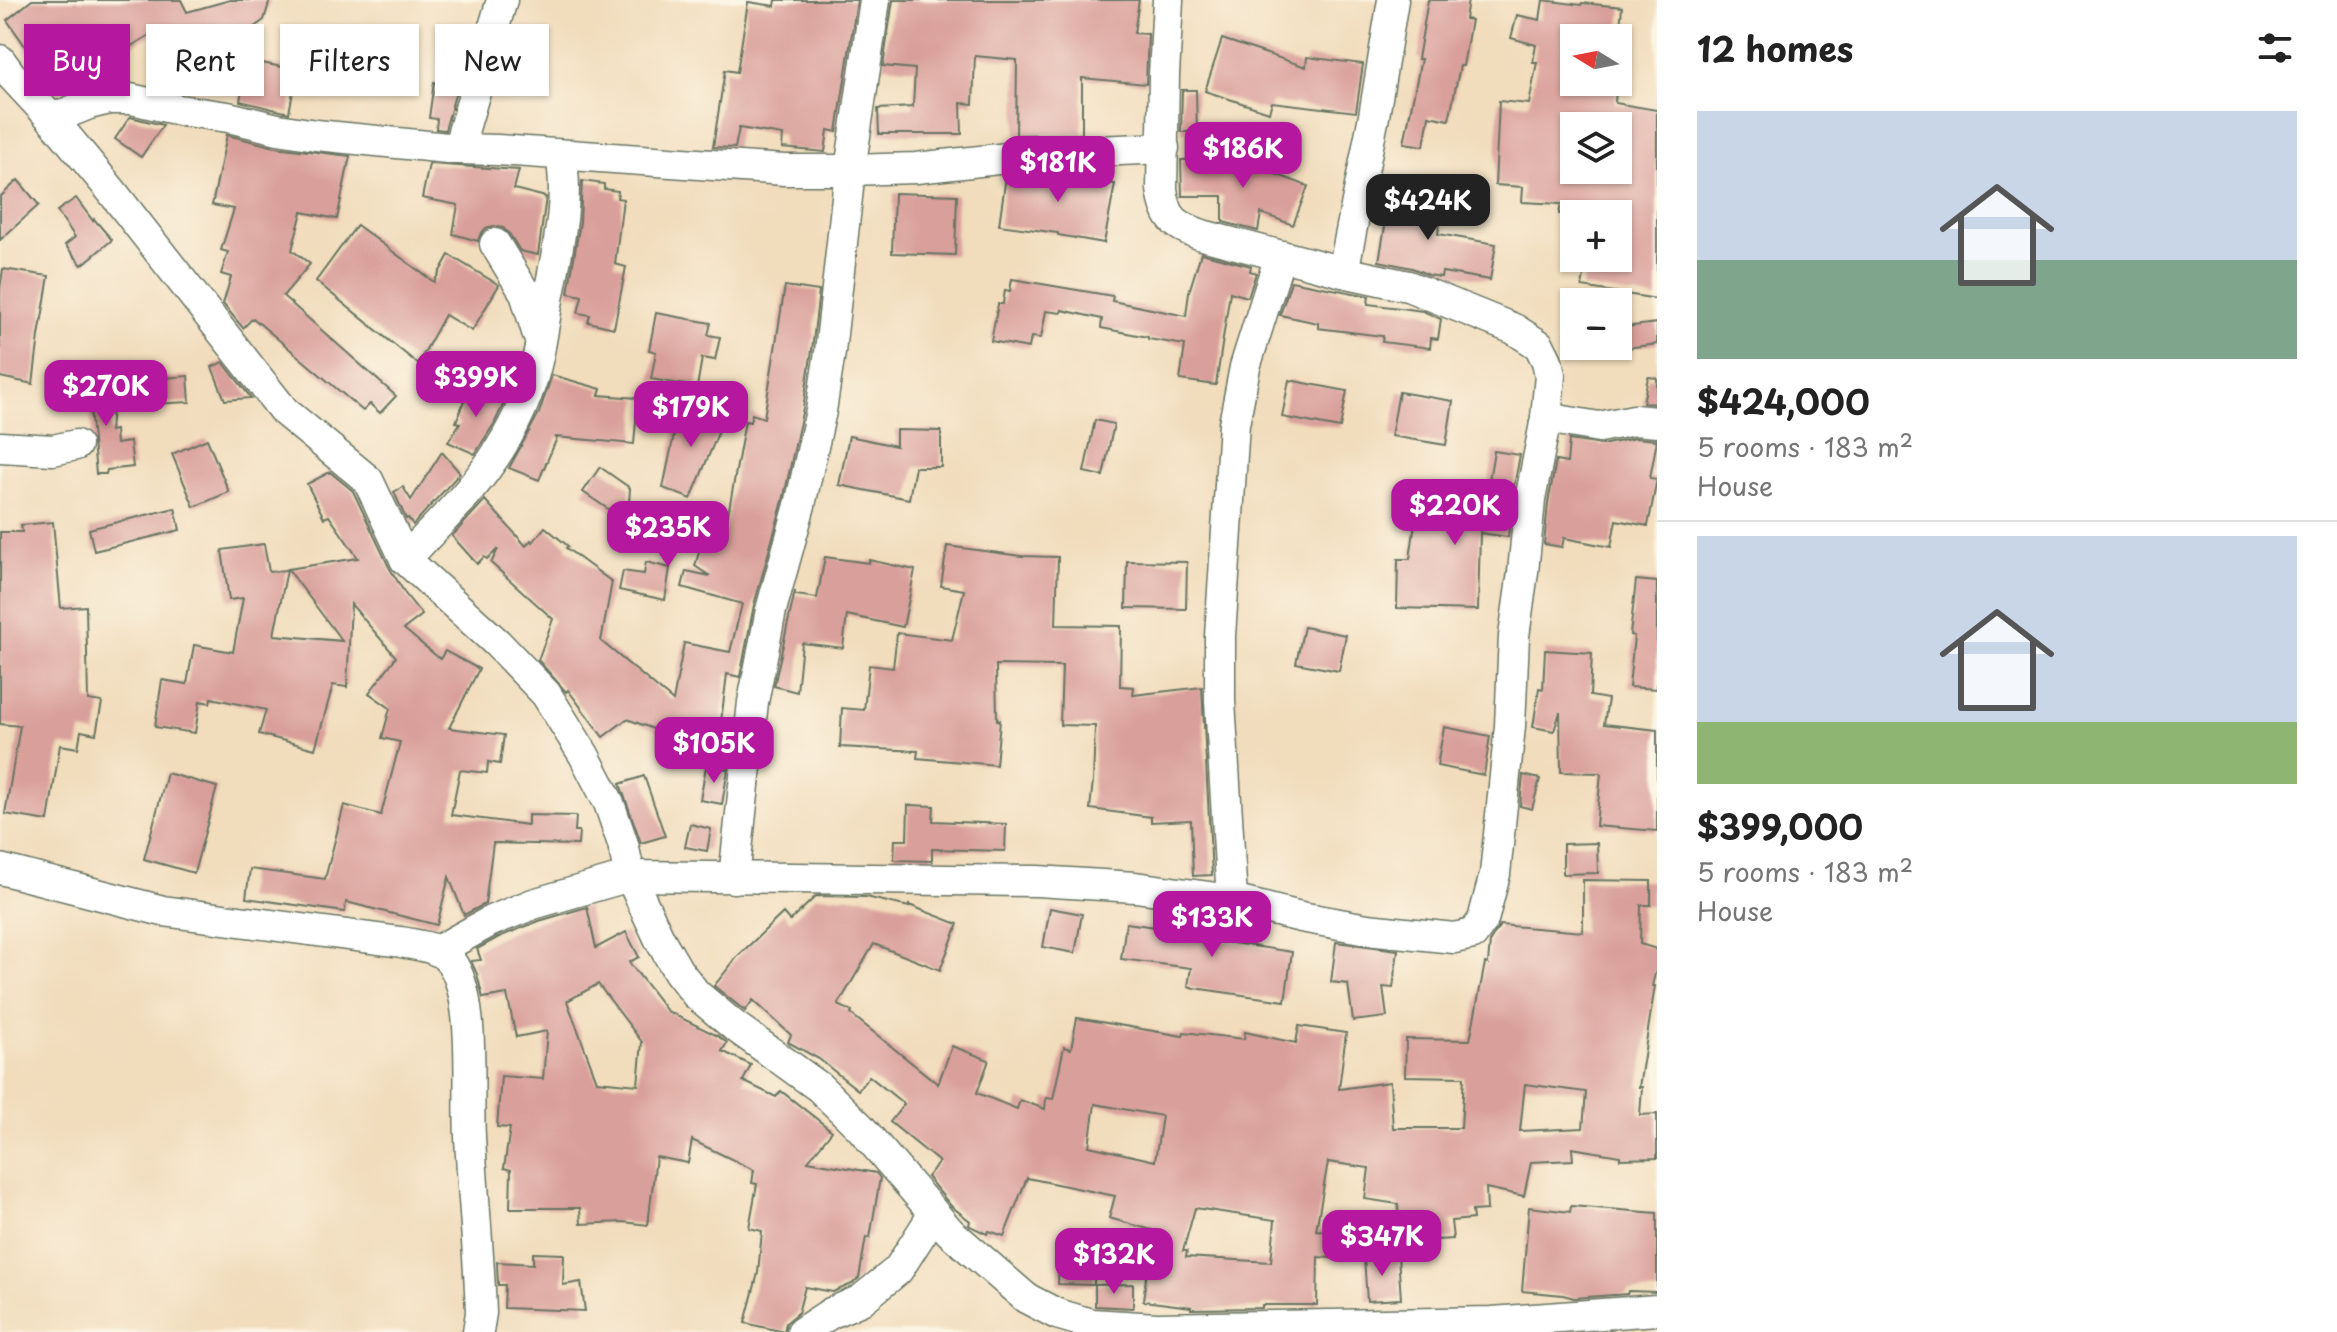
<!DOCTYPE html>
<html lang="en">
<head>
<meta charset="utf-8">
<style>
  body { margin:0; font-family:"Playpen Sans",sans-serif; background:#f6f6f6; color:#222; height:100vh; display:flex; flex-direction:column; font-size:30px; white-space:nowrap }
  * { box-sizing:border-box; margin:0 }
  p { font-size:26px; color:#767676 }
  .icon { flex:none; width:44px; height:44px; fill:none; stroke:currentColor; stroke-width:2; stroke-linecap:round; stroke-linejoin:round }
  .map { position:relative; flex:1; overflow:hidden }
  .panel { display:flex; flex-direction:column; background:#fff; width:680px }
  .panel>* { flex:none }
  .banner { position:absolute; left:24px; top:24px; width:760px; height:72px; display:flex; gap:16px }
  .needle { width:52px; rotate:280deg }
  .controls { position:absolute; left:1560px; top:24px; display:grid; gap:16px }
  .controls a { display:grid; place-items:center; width:72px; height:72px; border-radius:0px; background:#fff; box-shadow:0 2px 6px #0004; font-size:40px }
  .price { position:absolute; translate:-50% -68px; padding:0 18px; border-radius:16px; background:#b5179e; color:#fff; font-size:26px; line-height:52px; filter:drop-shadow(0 2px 4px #0008) }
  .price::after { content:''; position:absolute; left:50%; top:48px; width:24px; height:18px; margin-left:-12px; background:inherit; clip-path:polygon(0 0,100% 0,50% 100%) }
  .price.active { background:#222; color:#fff }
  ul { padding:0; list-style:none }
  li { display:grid; align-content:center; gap:16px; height:424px; padding:0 40px }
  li+li { border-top:2px solid #e0e0e0 }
  li span { display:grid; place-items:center; height:248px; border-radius:0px; color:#555 }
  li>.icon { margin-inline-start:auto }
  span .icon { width:144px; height:144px; fill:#fffc; stroke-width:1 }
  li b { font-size:34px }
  h2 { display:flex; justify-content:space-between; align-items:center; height:96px; padding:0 40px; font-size:34px }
  .chip { padding:0 28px; border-radius:0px; background:#fff; box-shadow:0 2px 6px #0004; font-size:28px; line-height:72px }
  .chip.active { background:#b5179e; color:#fff }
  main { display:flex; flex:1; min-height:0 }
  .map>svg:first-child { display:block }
</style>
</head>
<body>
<main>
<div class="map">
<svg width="1657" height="1332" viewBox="0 0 1657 1332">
  <rect width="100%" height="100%" fill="#fcf5e5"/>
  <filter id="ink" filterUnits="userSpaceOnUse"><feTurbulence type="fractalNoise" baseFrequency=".0125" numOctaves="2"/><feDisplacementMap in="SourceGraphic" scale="16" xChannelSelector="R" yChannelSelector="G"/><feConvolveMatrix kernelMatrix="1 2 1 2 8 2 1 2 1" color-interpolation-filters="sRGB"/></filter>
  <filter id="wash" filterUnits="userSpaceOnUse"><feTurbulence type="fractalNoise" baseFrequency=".006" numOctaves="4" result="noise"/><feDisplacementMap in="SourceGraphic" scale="32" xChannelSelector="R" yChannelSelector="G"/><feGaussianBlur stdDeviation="1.8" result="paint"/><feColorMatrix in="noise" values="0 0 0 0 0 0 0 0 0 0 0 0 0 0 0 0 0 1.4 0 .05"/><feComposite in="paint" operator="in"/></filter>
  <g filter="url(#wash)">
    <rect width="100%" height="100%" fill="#f1dcbb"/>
    <g id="blocks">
      <g fill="#d99f9a" fill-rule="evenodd">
        <path d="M32,0H181L187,12L230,0H270L264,20L217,54L239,58L211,84L160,29L111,58L116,72L58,92L46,57L37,63L7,20Z"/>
        <path d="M776,0H857L837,132L828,130L825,152L782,148L783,135L739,128L735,148L713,147L725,70L737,72L748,2L775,6Z"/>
        <path d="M893,0H1139L1134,33L1148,34L1146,84L1082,78V134L1016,135L1017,60L975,56L973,104L961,103L962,134H879L878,109L913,107L915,69L883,66Z"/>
        <path d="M1428,0H1468L1465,19L1471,20L1463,66H1460L1449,120L1429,116L1424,146L1404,143L1421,59H1418Z"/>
        <path d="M1543,0L1581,5L1582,3L1622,7L1619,38H1574V82L1616,90L1615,103L1657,110V299L1582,287L1587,258H1618V214H1559L1561,204L1522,202L1523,187L1495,185L1499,101L1529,104L1537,62H1533L1536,45L1511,38L1517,15L1540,20ZM1574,126H1624L1618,170H1574Z"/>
        <path d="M1222,39L1306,67L1307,57L1363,64L1356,112L1272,102L1269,112L1205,91Z"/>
        <path d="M247,60L297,70L289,113L240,101Z"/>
        <path d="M434,82L454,85L453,90L456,91L445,130L436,129L437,119L429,118Z"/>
        <path d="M1182,90H1196L1197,132H1181Z"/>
        <path d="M130,117L163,125L141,157L115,139Z"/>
        <path d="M227,135L275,147L350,156L337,219L302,212L292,250L310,264L283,296L396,396L380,413L370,404L363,411L253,318L243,328L223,304L231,277L221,274L228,252L221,250L234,209L212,205Z"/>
        <path d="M1254,158V166L1308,186L1293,225L1261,213L1258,231L1223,222V196H1182L1181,160Z"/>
        <path d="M429,164L519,170L514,189L546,197L538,255L520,251L510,235L503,228L494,226L486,228L480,235L478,241L453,234L458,205L422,198Z"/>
        <path d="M1067,170V173L1106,180L1105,182L1115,184L1104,243L1058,235V233L999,225L1006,176L1031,174L1044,175V172Z"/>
        <path d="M1380,179L1396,182L1392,205L1442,213L1438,234L1496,244L1490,280L1442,272L1441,277L1429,275L1412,268L1379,261L1388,209L1374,207Z"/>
        <path d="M18,180L39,205L0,240V197Z"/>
        <path d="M582,181L604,184V189L618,191L617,198L623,199L615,264L626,267L614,328L588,322L590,315L578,313L582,296L568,293L580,222Z"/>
        <path d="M894,193L957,195L955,255L892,253Z"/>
        <path d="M76,198L93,221L94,219L112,240L82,265L65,245L75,237L57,211Z"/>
        <path d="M357,225L434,282L449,255L499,285L472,331L445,315L418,364L316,281Z"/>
        <path d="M1201,253L1251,266L1250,271L1256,273L1248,297L1230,292L1216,385L1180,380L1185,345L1148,339V337L1101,328L1102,319L1062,310L1061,313L1046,311L1041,338L1031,337L1029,348L991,341L998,304H1003L1005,290L1010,291L1012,279L1113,296L1112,301L1186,316L1189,292Z"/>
        <path d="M3,269L49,276L39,336L33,384L0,377V288Z"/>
        <path d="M1291,281L1369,296L1368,304L1423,311L1441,319L1438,339L1431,338L1430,348L1382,342L1383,336L1318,328V323L1280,315Z"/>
        <path d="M785,286L819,291L812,350L803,408L783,501L754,605L740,677L727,674L717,753L627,719L603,737L568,690L566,692L538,660L553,619L491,563L498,549L487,559L484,557L477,564L452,536L485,500L526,546L531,540L533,542L545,527L568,546L566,548L612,582L601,641L673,701L684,643L730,652L742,604L682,587L686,571L710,576L695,566L705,531L724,537L745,421L750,422L752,414L764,418Z"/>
        <path d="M656,313L711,323L708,335L720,337L715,360L702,358L697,387L651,379L656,352L649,350Z"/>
        <path d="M1657,323V344L1618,349V328Z"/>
        <path d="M223,362L251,398L225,400L212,367Z"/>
        <path d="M93,374L115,376L110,431L115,430L116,444L130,442L133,467L107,470L106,474H96L90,408Z"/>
        <path d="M552,375L601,389L599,395L638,398L634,444L555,437L557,438L539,480L509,468L539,413Z"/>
        <path d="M188,376L190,402L152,404L151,379Z"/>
        <path d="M1648,377L1657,378V404L1643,403Z"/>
        <path d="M1289,380L1347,391L1340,428L1282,417Z"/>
        <path d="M470,385L506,399L494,424L475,454L448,442L460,423L456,422Z"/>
        <path d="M1399,392L1453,401L1446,445L1391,436Z"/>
        <path d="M680,406L725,416L691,499L663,488Z"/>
        <path d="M1095,420L1114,424L1103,476L1084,472Z"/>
        <path d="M896,430L941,431V467H915L909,499L839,485L849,436L896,446Z"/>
        <path d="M1635,438L1657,440L1650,478L1657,479L1648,526L1616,520L1611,547L1564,538L1562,547L1544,544L1548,503L1556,461L1567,463L1569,440L1602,445Z"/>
        <path d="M207,439L229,492L194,507L172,454Z"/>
        <path d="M1494,451L1520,455L1512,497L1508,537L1480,533L1478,610L1397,608L1398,559H1410L1417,509L1481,518L1480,532Z"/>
        <path d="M442,452L460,473L413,525L408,518L406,519L394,492L403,487L411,500Z"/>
        <path d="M600,467L630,488L629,503L620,517L583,492Z"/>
        <path d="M330,472L353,491L389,567L406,595L422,615L404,629L440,659L445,651L479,669L449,728L504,735L500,764L488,762L487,773L460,770L451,815L528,825V815L576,816L575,831H579L578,845L493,843L485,904L464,915L449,877L437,925L346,902L345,912L246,898L250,869L325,879L344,805L381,815L400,742L382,738L390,708L369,693L396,657L351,604L347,687L333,685L315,749L259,734L266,710L211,698L210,703L200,701L195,733L155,727L162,680L187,684L194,645L233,652L243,598L229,600L222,550L264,544L269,572L287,570L274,635L342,641L288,569L358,558L329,516L324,518L307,484Z"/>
        <path d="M175,508L180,530L94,551L89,529Z"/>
        <path d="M53,522L61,608L86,606L88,700L102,702L96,734L81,731L78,748L60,745L48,821L5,814L20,726L0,724V532H22L21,525Z"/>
        <path d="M947,546L1021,556L1058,557L1056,625L1121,626L1120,686L1134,687L1133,695L1202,687L1212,875L1193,876L1191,820L1151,822V817L1090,809L1093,781L1095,726L1060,725L1062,666L996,665L997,720H1000L996,765L917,758L918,751L840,747L842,708L864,710L869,665L893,668L897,633L952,640L964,590L941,586Z"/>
        <path d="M825,557L869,563V560L915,570L903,627L847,615L843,648L802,643L797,692L774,686L795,591V595L817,598Z"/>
        <path d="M1127,561L1187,562L1186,609L1126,608Z"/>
        <path d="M646,562L670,568L665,600L619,590L623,571L644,574Z"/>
        <path d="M1636,580L1657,582V689L1629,687L1634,636L1630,635Z"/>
        <path d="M1304,627L1346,635L1339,671L1296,663Z"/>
        <path d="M1545,650L1592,653L1590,696L1608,699L1604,724L1657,730V831L1596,826L1601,773L1561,772L1560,712L1554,731L1533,727L1539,688L1543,689Z"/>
        <path d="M1444,727L1490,736L1484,775L1437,766Z"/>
        <path d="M706,766L728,769L722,804L700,800Z"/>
        <path d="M167,773L217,787L194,873L144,859Z"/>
        <path d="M1523,775L1540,779L1532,809L1520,806Z"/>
        <path d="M644,776L665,836L641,843L620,784Z"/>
        <path d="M908,805L934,806L933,821L1006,824L1005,851L932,849V861L894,860L895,840H907Z"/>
        <path d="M690,824L711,829L707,851L685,847Z"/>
        <path d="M1597,843L1598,873L1563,874V844Z"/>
        <path d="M1583,880L1651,881V905H1641L1640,944L1657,949V966L1652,986H1655L1639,1087H1642L1640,1115L1657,1114V1158L1620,1159V1156L1572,1148L1573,1160L1531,1162L1524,1196L1486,1188L1487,1210L1472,1211L1473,1219L1451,1221L1453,1239L1400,1242L1398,1204L1365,1199L1369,1168L1328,1162L1316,1230L1350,1233L1348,1259L1318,1257L1317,1305H1262V1308L1191,1309V1307L1143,1301L1152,1230L1109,1218L1115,1196L1027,1178L1004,1236L989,1231L987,1234L972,1227L969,1225L970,1221L951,1206L927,1177L939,1162L890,1122L904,1104L869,1076L858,1090L819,1059L788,1042L791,1035L753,1000L745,1011L714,986L738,956L783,913L790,921L816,896L866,897L909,907V905L958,924L940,970L874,944L838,1005L852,1011L851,1014L938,1084L952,1046L989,1060L977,1093L1017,1109L1020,1100L1045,1109L1046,1098L1053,1099L1064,1047L1071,1049L1077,1018L1183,1036L1184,1032L1244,1039L1245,1032L1296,1043L1299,1026L1346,1033L1339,1089L1390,1082L1393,1128H1461L1464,1077L1405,1076L1406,1039L1470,1040L1485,963L1488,964L1490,941L1500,925L1583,932ZM1525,1084L1586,1092L1583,1128L1520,1131ZM1095,1104L1162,1116L1155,1161L1089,1146ZM1195,1208L1275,1220L1271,1262L1186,1257L1187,1251H1183Z"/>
        <path d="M587,907L596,948L626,932L639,957L629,962L667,1011L718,1036L727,1043L722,1051L751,1065L743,1081L776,1097L781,1091L832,1131L808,1161L876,1173L880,1178L870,1238L866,1237L859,1278L852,1284L833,1292L805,1287L798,1313L786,1323L784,1332L745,1323L758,1273L762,1231L749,1228L757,1184L752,1183L754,1170L692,1140L688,1163L656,1157L648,1225L623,1222L581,1224L580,1208H510L511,1170L504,1168L510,1128L497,1127L501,1076L543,1079L547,1031L516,1037L507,994L483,998L477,974L471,961L481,960L477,949L499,937L539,921ZM598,984L642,1042L638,1085L597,1081L567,1001Z"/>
        <path d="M1050,908L1082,914L1075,953L1043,947Z"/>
        <path d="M1201,918L1223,922L1219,941L1292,952L1285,1001L1194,988L1188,986L1191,968L1121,959L1126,923L1198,933Z"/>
        <path d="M1336,942L1398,950L1393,988L1383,987L1387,1017L1353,1021L1348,984L1331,982Z"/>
        <path d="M1571,1206L1657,1213V1292L1628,1291L1627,1294L1574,1298L1563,1295L1522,1291L1529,1207L1570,1212Z"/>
        <path d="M1060,1237L1095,1238L1094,1285L1058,1284Z"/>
        <path d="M533,1253L564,1254L563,1285L581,1282L585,1311L504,1308L505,1285H498L497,1262L533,1264Z"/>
        <path d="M1398,1255L1401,1299L1367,1301L1364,1257Z"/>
        <path d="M1133,1284V1308L1095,1306V1285Z"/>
      </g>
    </g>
  </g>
  <g filter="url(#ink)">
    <use href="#blocks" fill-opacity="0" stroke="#687563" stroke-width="2"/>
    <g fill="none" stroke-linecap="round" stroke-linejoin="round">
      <defs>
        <g id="street">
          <path d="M0,60L11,75L52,119L110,189L284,411L368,480L405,559L497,643L546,694L584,755L609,803L623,844L630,876L660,940L678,971L696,994L733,1025L819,1087L860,1127L950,1232L1026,1298L1057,1314L1091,1324L1157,1328L1492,1322L1657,1310"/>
          <path d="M52,119L89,104L110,99H131L179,110L228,117L278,129L316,135L458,149L498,150L784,170H850L916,168L1053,153L1164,148"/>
          <path d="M458,149L502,0"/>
          <path d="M495,244L525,293L538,335"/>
          <path d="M1343,272L1374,116L1393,0"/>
          <path d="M1546,418L1599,427L1634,420L1657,422"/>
          <path d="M0,447L53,450L76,445"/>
          <path d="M405,559C460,502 507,458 532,380C542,349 544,316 551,284C559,242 569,197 561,156"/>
          <path d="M0,869L163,911L401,942C419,946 439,946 451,962C477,999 467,1091 470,1137C473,1196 479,1254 481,1313L478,1332"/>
          <path d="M734,878L753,702L771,610L800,505L821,411L830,352L850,170L875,0"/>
          <path d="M1232,900L1220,701V636L1229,500L1234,424L1245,367L1280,256"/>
          <path d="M439,950L491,921L533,904L630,876L1037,881L1135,887L1232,900L1301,917L1367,929L1454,938L1473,934L1483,920L1495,874L1510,726L1514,636L1523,572L1530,500L1546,418L1550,375L1547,361L1539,345L1514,329L1408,286L1343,272L1202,235C1174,225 1166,219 1162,189L1164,75L1168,0"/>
          <path d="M802,1332L831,1313L861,1300L898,1270L933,1215"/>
        </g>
      </defs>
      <use href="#street" stroke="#687563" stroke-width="33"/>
      <use href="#street" stroke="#fff" stroke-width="30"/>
    </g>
  </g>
</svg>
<div class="controls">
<a><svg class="needle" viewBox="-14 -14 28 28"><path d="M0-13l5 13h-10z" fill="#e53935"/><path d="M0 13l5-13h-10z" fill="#767676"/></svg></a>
<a><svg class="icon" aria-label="layers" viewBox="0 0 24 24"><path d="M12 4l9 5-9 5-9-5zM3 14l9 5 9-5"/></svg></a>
<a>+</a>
<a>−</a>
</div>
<b class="price" style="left:1243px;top:190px">$186K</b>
<b class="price" style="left:1058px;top:204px">$181K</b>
<b class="price active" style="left:1428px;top:242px">$424K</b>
<b class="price" style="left:476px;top:419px">$399K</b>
<b class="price" style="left:106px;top:428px">$270K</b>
<b class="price" style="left:691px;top:449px">$179K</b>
<b class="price" style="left:1455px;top:547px">$220K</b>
<b class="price" style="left:668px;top:569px">$235K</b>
<b class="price" style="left:714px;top:785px">$105K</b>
<b class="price" style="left:1212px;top:959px">$133K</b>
<b class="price" style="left:1382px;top:1278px">$347K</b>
<b class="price" style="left:1114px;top:1296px">$132K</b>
<div class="banner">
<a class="chip active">Buy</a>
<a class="chip">Rent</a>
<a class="chip">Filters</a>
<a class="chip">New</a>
</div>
</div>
<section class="panel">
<h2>12 homes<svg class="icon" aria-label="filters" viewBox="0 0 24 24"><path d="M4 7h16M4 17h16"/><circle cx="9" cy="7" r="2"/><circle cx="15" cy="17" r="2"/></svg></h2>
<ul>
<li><span style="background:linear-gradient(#c9d6e8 60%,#7fa58c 0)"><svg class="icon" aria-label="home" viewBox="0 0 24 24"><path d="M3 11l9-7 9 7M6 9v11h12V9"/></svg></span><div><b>$424,000</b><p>5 rooms · 183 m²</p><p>House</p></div></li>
<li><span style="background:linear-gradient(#c9d6e8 75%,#8fb573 0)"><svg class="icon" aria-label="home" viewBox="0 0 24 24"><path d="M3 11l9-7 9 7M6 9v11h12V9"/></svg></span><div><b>$399,000</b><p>5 rooms · 183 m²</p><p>House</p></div></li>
</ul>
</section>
</main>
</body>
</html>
